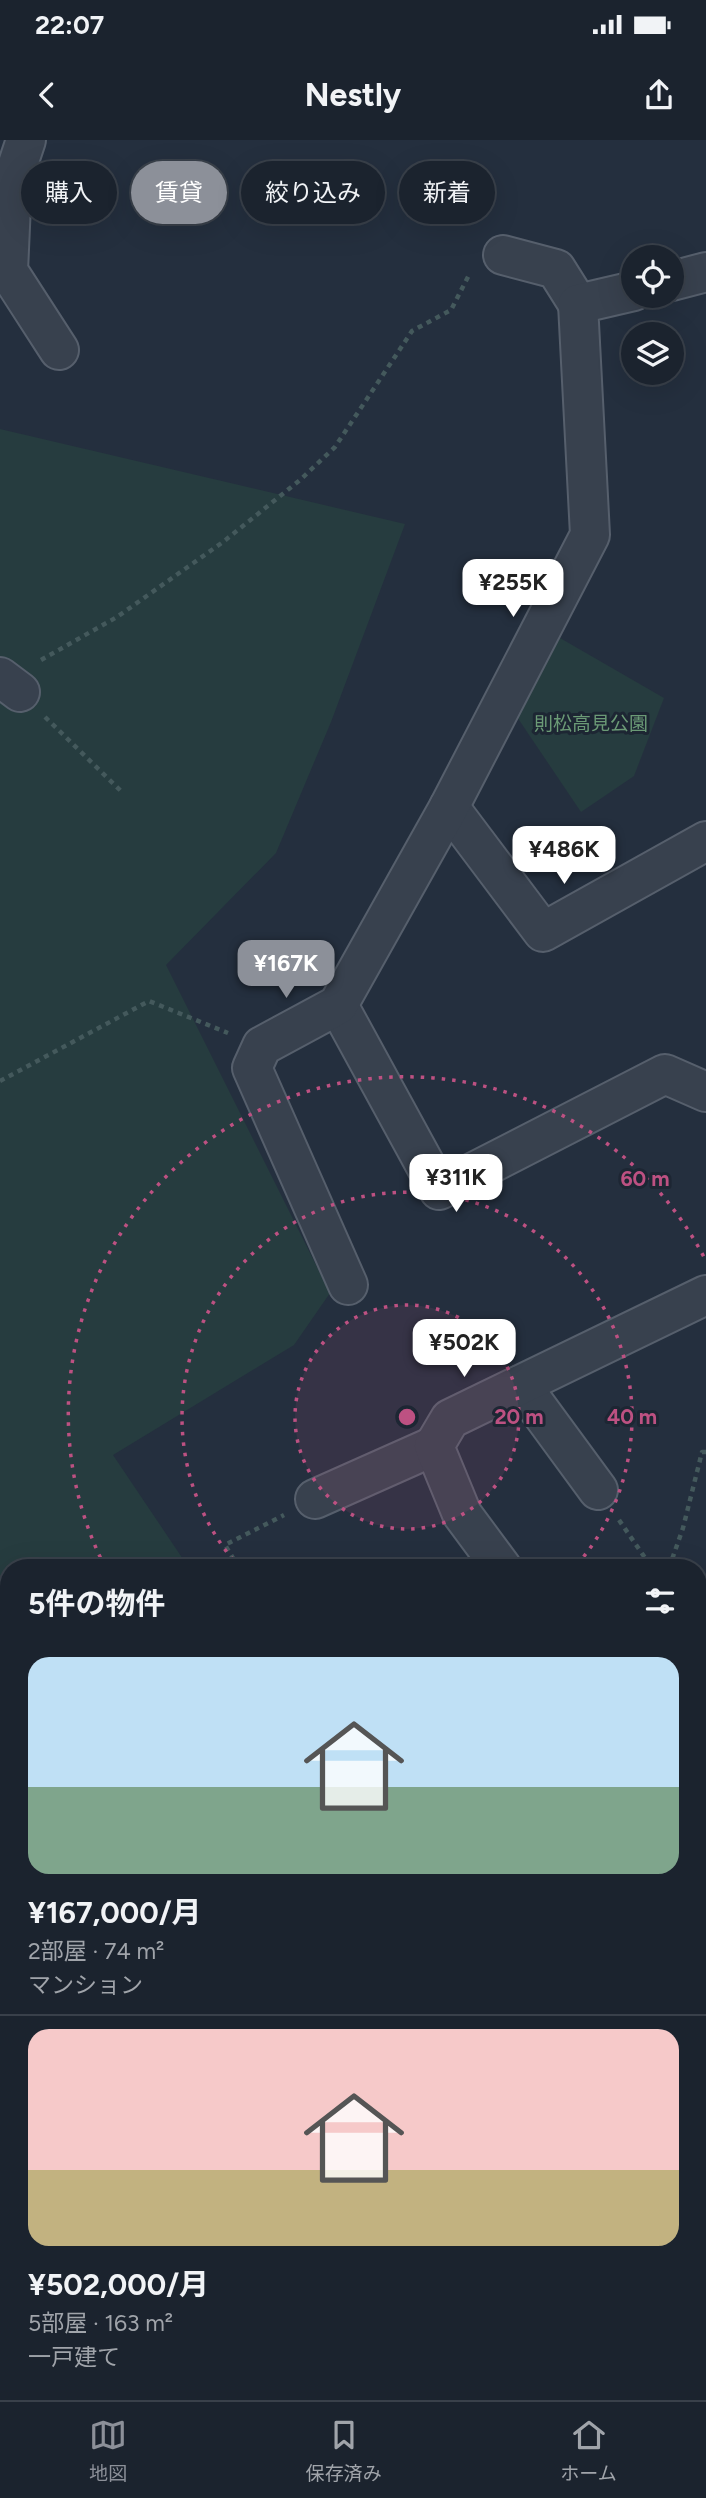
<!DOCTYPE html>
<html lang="ja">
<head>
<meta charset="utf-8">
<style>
  body { margin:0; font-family:Figtree,"Noto Sans JP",sans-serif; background:#242b36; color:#f1f3f6; height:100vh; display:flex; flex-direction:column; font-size:26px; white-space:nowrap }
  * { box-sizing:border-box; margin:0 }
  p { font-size:23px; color:#a0a4aa }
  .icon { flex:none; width:38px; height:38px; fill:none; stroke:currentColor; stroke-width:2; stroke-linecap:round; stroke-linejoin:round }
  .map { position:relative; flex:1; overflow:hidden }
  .side { position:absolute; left:0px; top:1419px; width:707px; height:842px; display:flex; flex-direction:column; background:#1b232e; border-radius:28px 28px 0 0; box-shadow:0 7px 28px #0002,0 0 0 2px #39404a }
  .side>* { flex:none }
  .top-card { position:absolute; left:21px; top:21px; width:665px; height:63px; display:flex; gap:14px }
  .fabs { position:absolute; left:621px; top:105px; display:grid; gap:14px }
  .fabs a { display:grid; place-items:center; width:63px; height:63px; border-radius:50%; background:#1b232e; box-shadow:0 7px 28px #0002,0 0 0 2px #39404a; font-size:35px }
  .price { position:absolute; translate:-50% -60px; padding:0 16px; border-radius:14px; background:#fff; color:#222; font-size:23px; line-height:46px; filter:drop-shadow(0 2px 4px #0008) }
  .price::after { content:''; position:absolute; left:50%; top:42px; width:21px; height:16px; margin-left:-10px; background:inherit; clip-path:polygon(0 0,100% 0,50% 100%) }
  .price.on { background:#8c9099; color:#fff }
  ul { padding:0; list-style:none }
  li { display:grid; align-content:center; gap:14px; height:371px; padding:0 28px }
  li+li { border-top:2px solid #39404a }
  li span { display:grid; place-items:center; height:217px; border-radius:21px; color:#555 }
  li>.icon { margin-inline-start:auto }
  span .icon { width:126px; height:126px; fill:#fffc; stroke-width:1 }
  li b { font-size:30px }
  h2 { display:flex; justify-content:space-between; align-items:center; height:84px; padding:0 28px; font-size:30px }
  .chip { padding:0 24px; border-radius:32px; background:#1b232e; box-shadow:0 7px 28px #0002,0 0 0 2px #39404a; font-size:24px; line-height:63px }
  .chip.on { background:#8c9099; color:#fff }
  .status { display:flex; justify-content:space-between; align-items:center; height:49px; padding:0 35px; background:#1b232e; direction:ltr }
  .status svg { height:19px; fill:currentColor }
  header { display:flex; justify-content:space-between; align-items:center; height:91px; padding:0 28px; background:#1b232e; font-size:32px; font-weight:700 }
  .menu { display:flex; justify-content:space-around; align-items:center; height:98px; border-top:2px solid #39404a; background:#1b232e; font-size:19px; color:#a0a4aa }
  .menu a { display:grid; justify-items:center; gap:4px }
  .menu .on { color:#8c9099 }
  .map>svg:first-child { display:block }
</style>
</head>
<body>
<div class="status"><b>22:07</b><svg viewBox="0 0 49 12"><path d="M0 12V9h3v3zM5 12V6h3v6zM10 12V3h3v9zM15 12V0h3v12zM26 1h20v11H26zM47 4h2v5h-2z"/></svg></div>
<header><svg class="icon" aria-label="back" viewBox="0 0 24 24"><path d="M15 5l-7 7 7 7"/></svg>Nestly<svg class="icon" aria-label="share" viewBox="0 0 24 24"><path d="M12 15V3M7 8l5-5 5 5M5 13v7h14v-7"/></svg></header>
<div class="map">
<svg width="706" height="2260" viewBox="0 0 706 2260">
  <rect width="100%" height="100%" fill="#242f3e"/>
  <g fill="#263c3f">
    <path d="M0,289L405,384L331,582L276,713L166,825L330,1153L294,1205L113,1315L189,1428H9V1799L0,1790Z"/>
    <path d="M560,498L664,558L634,636L581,672L515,574Z"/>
    <path d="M698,1710L706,1711V2086L698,2087Z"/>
  </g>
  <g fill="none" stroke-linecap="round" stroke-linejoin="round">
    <defs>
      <g id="minor">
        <path d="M26,0L12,42L8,131L59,210"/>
        <path d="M503,115L556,129L578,164"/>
        <path d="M672,141L706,132"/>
        <path d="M0,537L20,552"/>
        <path d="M449,667L543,792L706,701"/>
        <path d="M338,865L439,1050L665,934L706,952"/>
        <path d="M348,1145L252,928L262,906L338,865L449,667L590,395L578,164L634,151"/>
        <path d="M521,1245L598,1350"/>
        <path d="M315,1359L434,1306"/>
        <path d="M502,1428L462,1374L434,1306L450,1279L706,1155"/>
        <path d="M698,1517H706"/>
        <path d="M0,1847L9,1859"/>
        <path d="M698,2109L706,2108"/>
        <path d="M0,2137L9,2132"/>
        <path d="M698,2194L706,2192"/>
        <path d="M378,2252L382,2260"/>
        <path d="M672,2252V2260"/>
        <path d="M195,2260L210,2252"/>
      </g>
    </defs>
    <use href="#minor" stroke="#565f6c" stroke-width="42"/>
    <g stroke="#44595c" stroke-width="4.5" stroke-dasharray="5 5" stroke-linecap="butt">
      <path d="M41,520L117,477L223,402L300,340L335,307L412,191L451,170L470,133"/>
      <path d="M45,577L122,652"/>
      <path d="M0,941L149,861L228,893"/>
      <path d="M619,1380L652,1428"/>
      <path d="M239,1428L225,1405L284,1375"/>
      <path d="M669,1428L683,1388L702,1312H706"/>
      <path d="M698,1694L706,1695"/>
    </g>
    <use href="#minor" stroke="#38414e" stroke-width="38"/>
  </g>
  <circle cx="407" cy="1277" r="112" fill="#bd5182" fill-opacity=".12"/>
  <g fill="none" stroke="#bd5182" stroke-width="3.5" stroke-dasharray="3.5 7">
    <circle cx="407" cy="1277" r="112"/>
    <path d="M240 1428A225 225 0 1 1 574 1428"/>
    <path d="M105 1427A337 337 0 0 1 706 1121"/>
  </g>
  <g text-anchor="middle" stroke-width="6" stroke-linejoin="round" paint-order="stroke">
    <g font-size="19" fill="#6b9a76" stroke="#1d2633">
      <text x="591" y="590">則松高見公園</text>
    </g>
  </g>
  <circle cx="407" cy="1277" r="10" fill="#bd5182" stroke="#1d2633" stroke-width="3.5"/>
  <g font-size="21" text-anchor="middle" font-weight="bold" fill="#bd5182" stroke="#1d2633" stroke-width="6" stroke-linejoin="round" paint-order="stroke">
    <text x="645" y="1046">60 m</text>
    <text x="519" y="1284">20 m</text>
    <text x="632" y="1284">40 m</text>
  </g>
</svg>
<div class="fabs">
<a><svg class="icon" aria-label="locate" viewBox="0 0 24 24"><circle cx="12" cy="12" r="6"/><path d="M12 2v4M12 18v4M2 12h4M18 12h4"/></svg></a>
<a><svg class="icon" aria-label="layers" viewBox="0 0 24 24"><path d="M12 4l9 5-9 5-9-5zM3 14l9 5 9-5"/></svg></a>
</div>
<b class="price" style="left:513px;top:479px">¥255K</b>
<b class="price" style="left:564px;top:746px">¥486K</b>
<b class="price on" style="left:286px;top:860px">¥167K</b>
<b class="price" style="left:456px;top:1074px">¥311K</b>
<b class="price" style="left:464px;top:1239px">¥502K</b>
<div class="top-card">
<a class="chip">購入</a>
<a class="chip on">賃貸</a>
<a class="chip">絞り込み</a>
<a class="chip">新着</a>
</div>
<section class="side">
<h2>5件の物件<svg class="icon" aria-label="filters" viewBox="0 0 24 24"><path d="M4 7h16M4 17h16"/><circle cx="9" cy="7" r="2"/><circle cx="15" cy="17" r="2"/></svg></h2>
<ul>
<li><span style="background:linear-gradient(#bfe0f5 60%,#7fa58c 0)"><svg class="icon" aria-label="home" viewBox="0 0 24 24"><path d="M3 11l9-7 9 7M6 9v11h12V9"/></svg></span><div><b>¥167,000/月</b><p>2部屋 · 74 m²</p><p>マンション</p></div></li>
<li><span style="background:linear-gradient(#f6c9c9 65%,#c2b280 0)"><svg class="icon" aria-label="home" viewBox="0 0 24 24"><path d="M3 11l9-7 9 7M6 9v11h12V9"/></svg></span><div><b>¥502,000/月</b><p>5部屋 · 163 m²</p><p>一戸建て</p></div></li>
</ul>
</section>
</div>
<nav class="menu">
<a class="on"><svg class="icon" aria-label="map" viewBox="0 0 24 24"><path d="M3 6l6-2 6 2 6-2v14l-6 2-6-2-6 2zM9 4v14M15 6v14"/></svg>地図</a>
<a><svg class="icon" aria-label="saved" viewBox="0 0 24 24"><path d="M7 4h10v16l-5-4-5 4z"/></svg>保存済み</a>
<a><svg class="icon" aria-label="home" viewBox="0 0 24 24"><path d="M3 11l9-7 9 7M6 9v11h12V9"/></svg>ホーム</a>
</nav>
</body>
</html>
